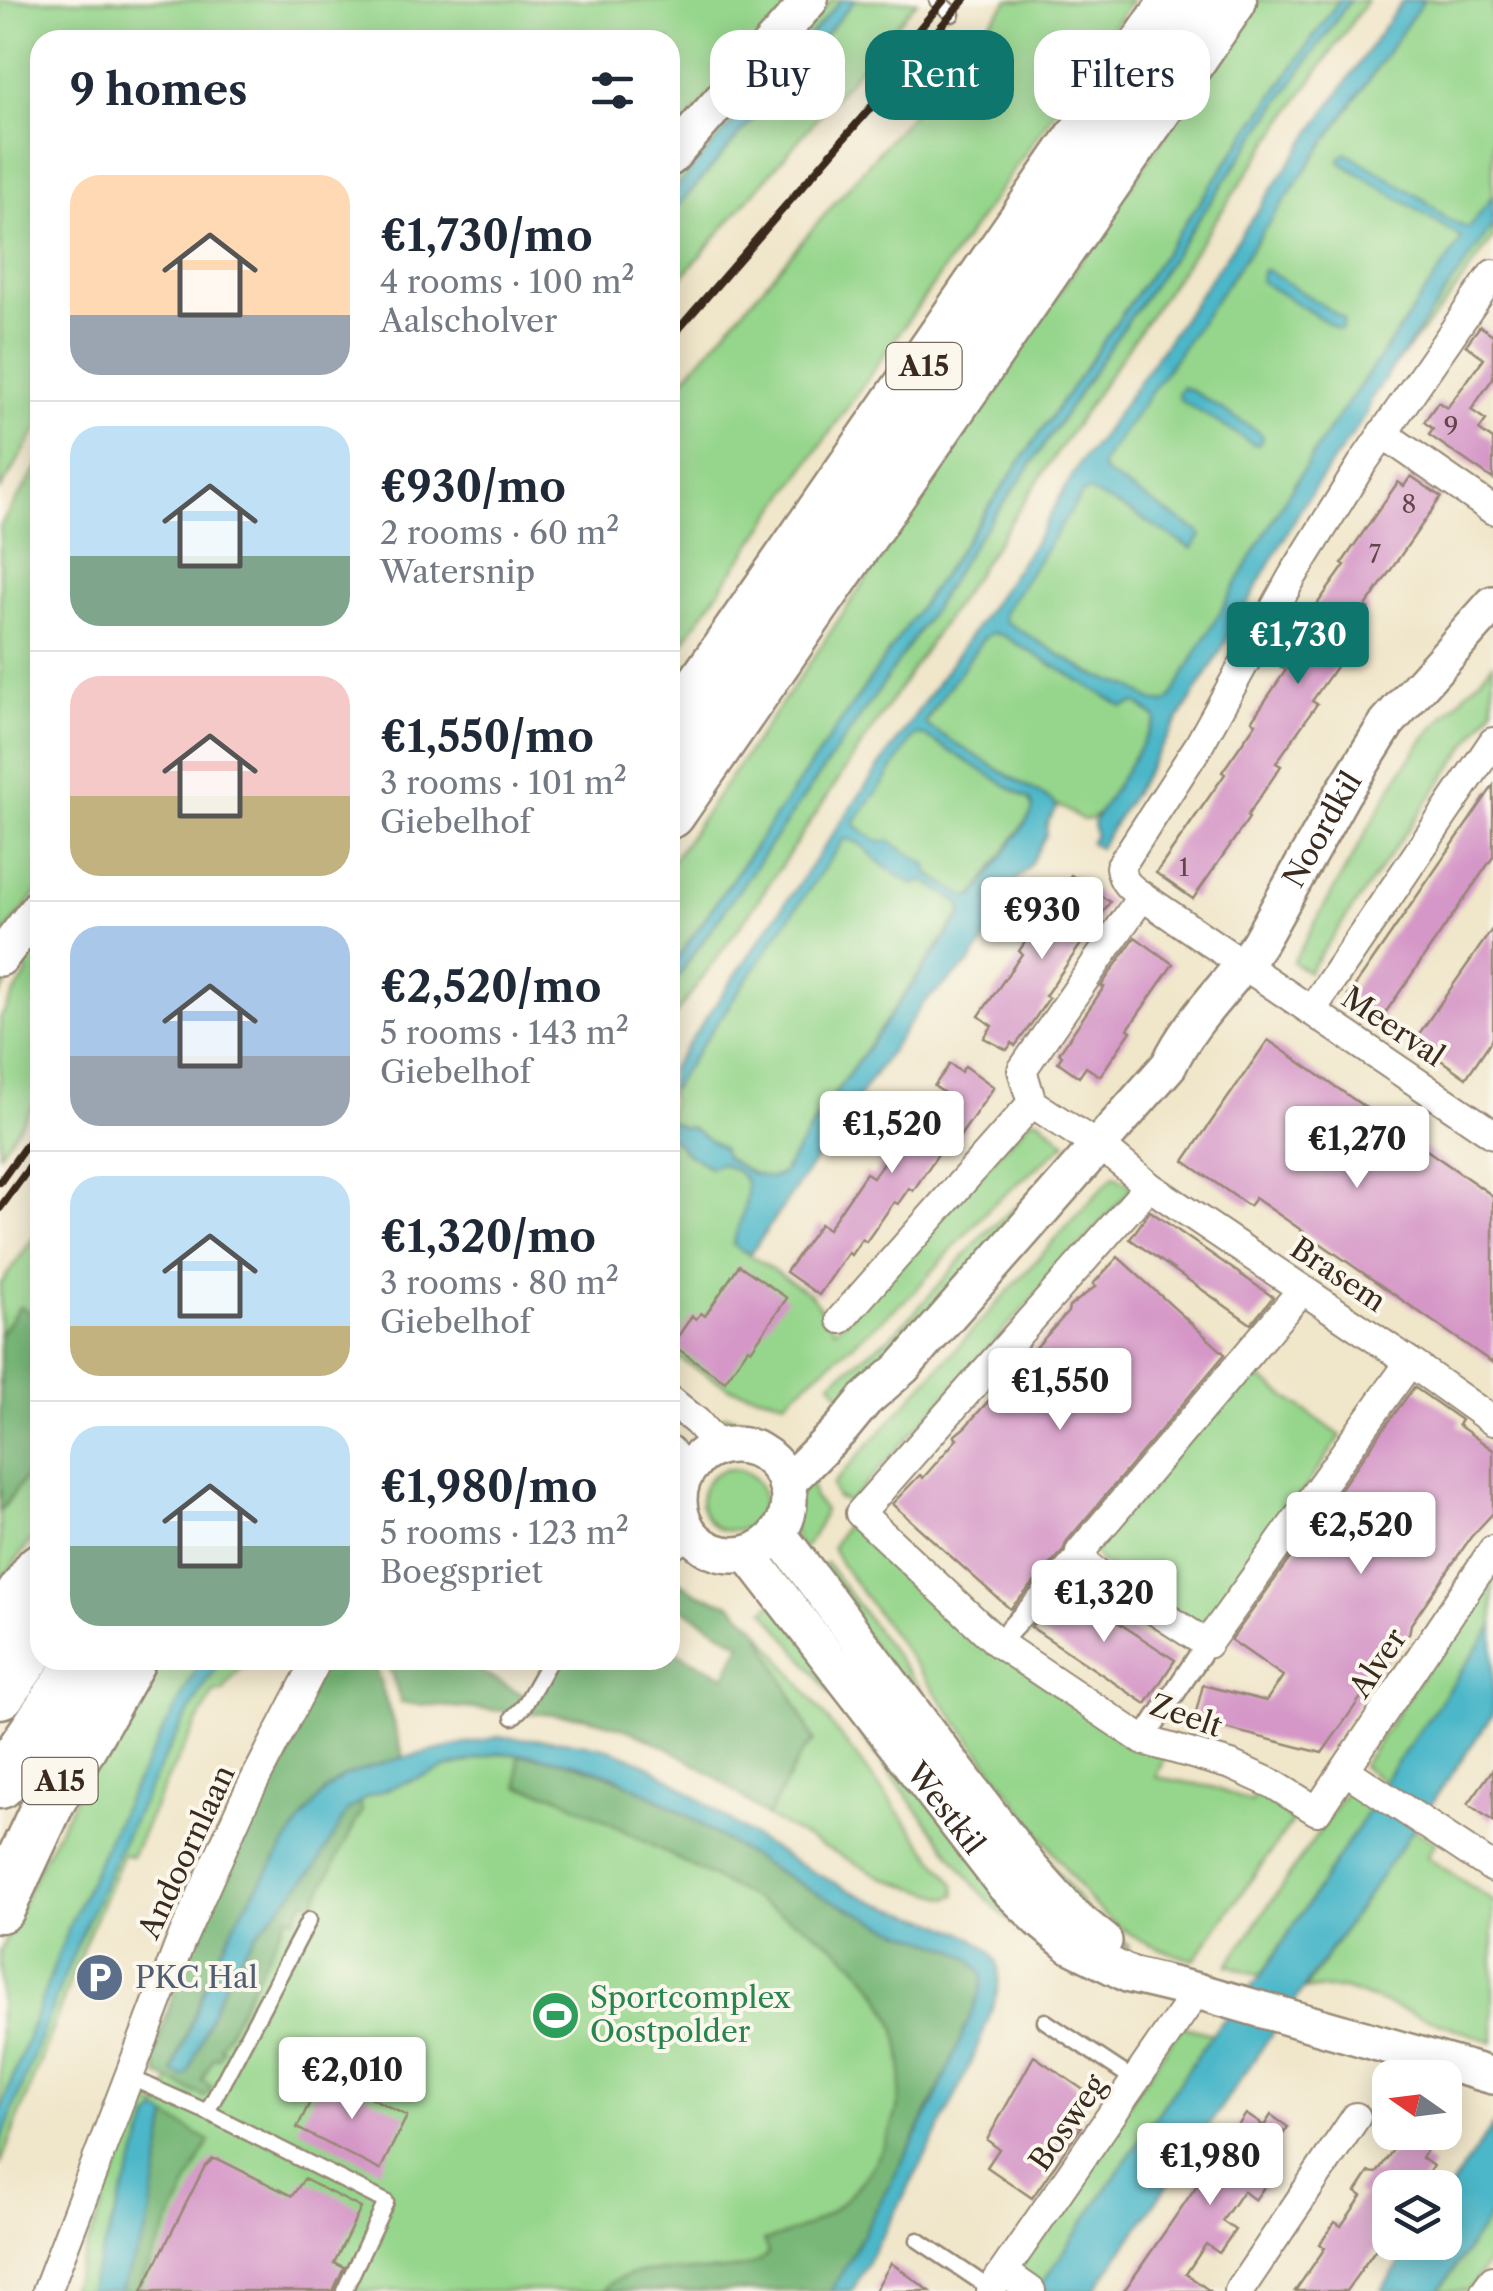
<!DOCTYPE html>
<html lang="en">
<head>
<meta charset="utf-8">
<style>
  body { margin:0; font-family:"Libre Caslon Text",serif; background:#f6f6f7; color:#1f2937; height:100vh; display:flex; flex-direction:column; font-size:38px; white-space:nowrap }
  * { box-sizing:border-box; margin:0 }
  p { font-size:32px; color:#747a83 }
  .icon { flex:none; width:55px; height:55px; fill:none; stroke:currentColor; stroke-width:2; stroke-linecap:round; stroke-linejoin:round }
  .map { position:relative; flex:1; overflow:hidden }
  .side { position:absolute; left:30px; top:30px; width:650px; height:1640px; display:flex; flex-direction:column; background:#fff; border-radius:30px; box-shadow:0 5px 25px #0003 }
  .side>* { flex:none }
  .guide { position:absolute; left:710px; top:30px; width:632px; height:90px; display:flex; gap:20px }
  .needle { width:65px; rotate:284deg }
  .tools { position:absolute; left:1372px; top:2060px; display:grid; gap:20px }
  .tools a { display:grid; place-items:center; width:90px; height:90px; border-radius:20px; background:#fff; box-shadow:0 5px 25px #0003; font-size:50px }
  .price { position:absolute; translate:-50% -85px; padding:0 22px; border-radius:10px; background:#fff; color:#222; font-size:32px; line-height:65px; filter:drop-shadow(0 2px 5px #0008) }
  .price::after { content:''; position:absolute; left:50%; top:60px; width:30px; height:22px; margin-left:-15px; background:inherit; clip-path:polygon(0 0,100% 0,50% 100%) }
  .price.active { background:#0f766e; color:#fff }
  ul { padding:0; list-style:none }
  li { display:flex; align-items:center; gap:30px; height:250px; padding:0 40px }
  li+li { border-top:2px solid #e0e1e3 }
  li span { display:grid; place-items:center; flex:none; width:280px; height:200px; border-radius:30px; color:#555 }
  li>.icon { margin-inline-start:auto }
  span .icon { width:120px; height:120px; fill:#fffc; stroke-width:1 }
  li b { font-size:42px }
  h2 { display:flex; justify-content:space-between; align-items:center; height:120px; padding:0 40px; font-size:42px }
  .pill { padding:0 35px; border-radius:30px; background:#fff; box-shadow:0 5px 25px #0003; font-size:35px; line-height:90px }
  .pill.active { background:#0f766e; color:#fff }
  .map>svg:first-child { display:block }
</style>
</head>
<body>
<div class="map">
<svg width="1493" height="2291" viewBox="0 0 1493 2291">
  <rect width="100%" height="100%" fill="#fbf7ec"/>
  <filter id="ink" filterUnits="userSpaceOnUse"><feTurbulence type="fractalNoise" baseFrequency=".01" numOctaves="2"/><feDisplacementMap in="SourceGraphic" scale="20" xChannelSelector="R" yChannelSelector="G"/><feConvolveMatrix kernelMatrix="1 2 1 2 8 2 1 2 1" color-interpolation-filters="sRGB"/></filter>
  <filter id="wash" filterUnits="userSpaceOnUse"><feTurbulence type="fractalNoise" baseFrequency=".0048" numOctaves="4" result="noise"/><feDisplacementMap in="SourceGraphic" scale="40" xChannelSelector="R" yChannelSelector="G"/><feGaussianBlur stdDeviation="2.25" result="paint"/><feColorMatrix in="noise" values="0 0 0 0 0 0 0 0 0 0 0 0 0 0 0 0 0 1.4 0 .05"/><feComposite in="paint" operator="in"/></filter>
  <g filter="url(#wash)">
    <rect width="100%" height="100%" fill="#f0e6ca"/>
    <g fill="#96d68c" stroke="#688055" stroke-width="2.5">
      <path d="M0,0H796L670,140V40H40V425L0,490Z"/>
      <path d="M832,0H841L670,194V171Z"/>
      <path d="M855,0L917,1L670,291V216Z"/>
      <path d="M1009,0H1132L670,661V395Z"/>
      <path d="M1256,0H1339L670,969V864L807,667Z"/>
      <path d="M1350,0H1367L1102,385L748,915L670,1022V988L879,690L931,612L973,544L1022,478L1101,360Z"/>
      <path d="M1409,0H1493V238L1449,299L1350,419L1102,811L1091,819L1083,820L924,725L992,618Z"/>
      <path d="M40,464V889L0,939V526Z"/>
      <path d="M1493,664V708L1308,972L1293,962L1400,773L1427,735Z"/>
      <path d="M919,729L1030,800L1033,811L815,1122C807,1135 791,1168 780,1175C756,1189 707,1141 691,1127L684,1128L670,1122V1089Z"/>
      <path d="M40,923V1096L0,1153V1018L28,972L19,965L0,994V974L25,952L32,955L37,948L32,939Z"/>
      <path d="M1031,1119H1039L1066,1143L991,1206L911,1295L785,1401L730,1388L670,1353V1136L685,1152L709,1167L721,1163C727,1166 738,1171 743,1177C754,1191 738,1229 733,1244L811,1295L835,1330Z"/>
      <path d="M1114,1175L1133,1187L850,1502L837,1498L832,1485Z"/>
      <path d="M1039,1187L923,1324L843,1399L831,1382L892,1335L913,1314L984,1234Z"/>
      <path d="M40,1229V1319L20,1307L0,1335V1285Z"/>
      <path d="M1248,1369L1341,1436L1212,1623L1196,1627L1099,1561L1093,1550Z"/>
      <path d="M726,1415L772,1430L784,1440C762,1449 728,1436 708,1424Z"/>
      <path d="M40,1457V1528L0,1582V1512Z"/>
      <circle cx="732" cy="1500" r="31"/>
      <path d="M810,1477L814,1498L824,1510C819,1527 813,1540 800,1551L792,1526L798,1492Z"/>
      <path d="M850,1518L1165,1756L1156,1777L1212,1787L1251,1802L1258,1788L1299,1812L1194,1960C1153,1949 1113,1929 1086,1896L841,1564L832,1547Z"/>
      <path d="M826,1563L1086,1909L1129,1946L1128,1948L1083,1916L815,1571Z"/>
      <path d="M1493,1567V1626L1384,1781L1362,1766Z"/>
      <path d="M776,1601L1059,1956C1026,1937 998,1913 973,1883L807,1663L764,1610Z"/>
      <path d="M757,1628L955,1885L956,1895L949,1898L886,1879L767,1817L802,1753L814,1740Z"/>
      <path d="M148,1660H201L121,1811L69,1927L0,2112V1952L41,1863Z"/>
      <path d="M222,1660H262C241,1663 234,1675 223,1692H214L169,1776L131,1857L123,1854L86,1940L0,2166V2145C45,2023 91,1902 150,1786C172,1743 194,1699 222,1660Z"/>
      <path d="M499,1753L518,1755L519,1763L962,1973L974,2036L843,2291H70L143,2102L147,2100L157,2109L310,1784L433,1772Z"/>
      <path d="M1359,1792L1374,1802L1261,1976L1228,1965L1345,1793Z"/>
      <path d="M1412,1829L1436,1842L1427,1857L1493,1901V2042L1344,1989H1305Z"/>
      <path d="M1181,2026L1212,2034L1042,2283L1017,2267Z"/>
      <path d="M1493,2212V2255L1468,2291H1439Z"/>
    </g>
    <g fill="#78b778" stroke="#5a704b" stroke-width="2.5">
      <path d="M20,1306L40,1319V1457L0,1512V1335Z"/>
      <path d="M670,1577L699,1594L731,1604L757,1628L814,1741L802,1753L767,1817C711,1771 653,1731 582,1717L401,1703L387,1660H460L533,1700L560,1660H670V1649L725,1676L741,1644L670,1601Z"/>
      <path d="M324,1660H373L404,1757L343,1777L325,1791L300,1823L243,1909L214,1964L174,2066L216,2002L234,1965L256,1933L316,1867L347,1811L359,1802L362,1811L314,1903L305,1900L294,1918L288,1915L220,2047L223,2049L218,2058L214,2057L202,2080L212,2087L205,2097L158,2075L153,2059L185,1956Z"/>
      <path d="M518,1755C611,1761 669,1807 745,1853C777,1873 811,1891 845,1907C861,1914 877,1921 893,1928C916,1937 978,1950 983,1978C985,1991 974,2009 969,2021C931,2114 880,2202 832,2291H604C631,2250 738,2291 768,2253L764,2241C787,2235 808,2227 827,2214C886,2173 921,2085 891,2017C873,1974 841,1948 803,1925L558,1796L519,1787Z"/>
      <path d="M167,2116L209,2141L137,2291H120L148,2227Z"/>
    </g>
    <g fill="#4cb7c9" stroke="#447074" stroke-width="2.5" fill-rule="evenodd">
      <path d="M841,0H855L670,216V194Z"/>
      <path d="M1339,0H1350L1101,360L1022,478L973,544L931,612L879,690L670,988V969Z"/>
      <path d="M1403,0H1424L1102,463V469L1105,473L1199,532L1201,536L1193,548H1190L1133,513L1088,491L1083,493L1004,612L1005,621L1092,674L1133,688L1154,701L1164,703L1169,701L1280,507L1324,437L1461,241L1460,237L1340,162V157L1347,153L1426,201L1446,219L1467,228L1470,227L1493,195V225L1372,397L1366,415L1304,503L1213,664L1099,848L1090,843L1095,835L1093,823L1156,721L1155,717L1137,703L1123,707L1002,635L992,633L984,638L931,712L926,720V725L1002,772L1054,802L1057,808L1047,823L1046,835L1028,868L1012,884L997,910L984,943L969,964L924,1002L751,1253L741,1251L733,1244C737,1229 754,1191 743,1177C739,1171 727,1166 721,1163L710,1167L685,1152L670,1136V1121L684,1128L690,1127L723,1149L725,1157L750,1173L771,1178L782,1174L815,1122L962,915V908L959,903L925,881L913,885C902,877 887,870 877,860C868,851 860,840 844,839L670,1091V1070L1036,540L1080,462L1098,441ZM917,735L925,736L1030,800C1036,809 1031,814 1026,822L975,896L966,897L929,874L926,864L889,841H877L855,825V821L883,784L912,739Z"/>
      <path d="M1263,270H1267L1344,319L1342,329H1338L1260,281Z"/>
      <path d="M1182,387L1191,390L1260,433L1263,437L1259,444L1255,445L1180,400L1178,393Z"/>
      <path d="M1493,1626V1714L1094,2291H1037L1212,2034L1261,1976L1374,1802L1384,1781Z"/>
      <path d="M201,1660H222C194,1699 172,1743 150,1786C91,1902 45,2023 0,2145V2112L69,1926L121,1811Z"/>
      <path d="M498,1737C535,1740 576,1739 611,1750C655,1763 692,1795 728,1820C766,1846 805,1869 847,1889C856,1893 865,1898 875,1902C905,1913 991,1931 998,1967C1002,1991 988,2019 980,2040C945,2127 896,2209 852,2291H832L933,2105L980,1993L983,1976L970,1959L954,1949L895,1929L824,1897L747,1854L669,1804L612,1775L578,1764L533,1755L499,1753L449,1767L368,1796L347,1811L316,1867L256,1933L234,1965L216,2002L188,2074L183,2077L173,2072L214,1964L243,1909L300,1823L325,1791L343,1777L389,1761Z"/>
      <path d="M158,2111L167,2116L148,2228L120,2291H88L150,2118Z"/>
      <path d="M1493,2125V2212L1439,2291H1381L1414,2243L1445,2242V2196Z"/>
    </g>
    <g id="blocks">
      <g fill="#d597c7">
        <path d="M1480,326L1493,335V378L1471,410L1486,420L1479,430L1493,440V479L1429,435L1433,429L1424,422L1438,402L1447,408L1484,358L1466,345Z"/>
        <path d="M1411,476L1441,497L1366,606L1369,608L1342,648L1347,651L1312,701L1317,704L1276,763L1281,766L1247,816L1249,818L1193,899L1156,873L1225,774L1222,772L1256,723L1252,720L1286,670L1281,667L1315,617L1310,614L1345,565L1342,563L1398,482L1404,486Z"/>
        <path d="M1493,786V857L1381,1019L1348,996Z"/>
        <path d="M1071,875L1110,902L1045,996L1049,998L1027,1030L1015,1046L1012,1043L1007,1050L984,1038L992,1026L979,1016L1022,954L1019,951Z"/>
        <path d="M1493,928V1038L1466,1078L1414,1041Z"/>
        <path d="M1135,937L1173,964L1128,1029L1131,1031L1100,1076L1086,1067L1079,1077L1058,1062L1062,1056L1059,1053L1104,987L1101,986Z"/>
        <path d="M1268,1040L1493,1196V1363L1255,1198L1249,1206L1184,1161Z"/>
        <path d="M950,1064L961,1072L965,1066L994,1087L958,1139L955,1137L944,1153L940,1151L913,1191L909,1188L898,1204L894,1202L866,1242L862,1239L851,1255L848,1253L819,1295L786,1272L820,1224L828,1229L866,1173L873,1177L897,1143L888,1137L903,1115L919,1126L943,1092L934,1086Z"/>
        <path d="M1150,1211L1273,1297L1251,1324L1130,1239Z"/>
        <path d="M1118,1257L1225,1354L1067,1541L1063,1551L1010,1609L892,1504L920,1475L923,1478L957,1439L954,1436L965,1427L991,1398L994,1391L1019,1372L1016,1370L1068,1312L1069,1307L1096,1286L1093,1284Z"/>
        <path d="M739,1265L787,1298L751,1350L748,1348L725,1381L672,1345L692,1316L696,1319L701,1313L705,1316Z"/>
        <path d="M1414,1387L1461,1420L1458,1425L1493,1450V1513L1471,1537L1411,1624L1409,1634L1399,1641L1375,1676L1373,1686L1364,1693L1322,1753L1194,1720L1203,1685L1266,1701L1283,1676L1231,1640Z"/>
        <path d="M1066,1588L1175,1660L1146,1704L1031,1627Z"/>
        <path d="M1493,1769V1821L1468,1804Z"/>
        <path d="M1034,2056L1088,2093L1079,2106L1084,2110L1075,2123L1081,2127L1032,2198L987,2167L999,2149L987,2140Z"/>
        <path d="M324,2074L407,2116L380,2170L297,2128Z"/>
        <path d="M1246,2114L1264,2126L1271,2115L1288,2127L1259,2168L1271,2177L1255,2200L1243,2191L1222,2221L1235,2230L1219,2253L1206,2244L1186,2274L1210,2291H1124Z"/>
        <path d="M1405,2132L1429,2147L1422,2158L1433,2166L1418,2188H1390V2229L1346,2291H1295L1325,2248L1320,2244L1335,2222L1341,2226L1362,2196L1356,2192L1369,2172L1377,2173Z"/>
        <path d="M213,2159L220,2160L292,2196L304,2179L361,2208L334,2263L344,2267L333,2291H142L205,2166Z"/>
        <path d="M891,2263L930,2291H875Z"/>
      </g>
    </g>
  </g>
  <g filter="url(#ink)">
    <use href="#blocks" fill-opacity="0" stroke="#968874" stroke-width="2.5"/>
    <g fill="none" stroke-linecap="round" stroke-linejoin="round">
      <defs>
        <g id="service">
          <path d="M937,0L952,14"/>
          <path d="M513,1717L524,1706L550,1660"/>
          <path d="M1045,2021L1136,2081"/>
          <path d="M129,2077L207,2112L386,2202L344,2291"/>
          <path d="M207,2112L309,1920"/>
          <path d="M918,2240L991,2289"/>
        </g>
        <g id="pedestrian">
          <path d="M998,1643L1080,1552"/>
          <path d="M1143,1740L1207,1644"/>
        </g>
        <g id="minor">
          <path d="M1382,433L1493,510"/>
          <path d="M1142,896C1130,888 1122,882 1120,867L1199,745L1292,577L1362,464L1493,274"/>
          <path d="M1311,1011L1493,742"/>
          <path d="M1493,1134L1142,896L1022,1070L1032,1103L1114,1157L1149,1186L1410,1362L1493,1421"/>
          <path d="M1149,1186L860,1513L998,1643L1143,1740L1231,1765L1273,1784L1317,1811L1493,1550"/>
          <path d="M1302,1290L1080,1552L1089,1568L1207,1644L1410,1362"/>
          <path d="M841,1319L1032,1103"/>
          <path d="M670,1400L697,1422L719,1447"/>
          <path d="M670,1450L686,1473"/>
          <path d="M670,1547L689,1533"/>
          <path d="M1345,1770L1493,1868"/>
          <path d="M1004,2272L1031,2291"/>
          <path d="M47,2291L180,1943L243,1803L317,1660"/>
          <path d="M990,2291L1197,1991"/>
          <path d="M1239,2291L1356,2117"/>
          <path d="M1485,2291L1493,2280"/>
        </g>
        <g id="tertiary">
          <path d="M670,158L810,0"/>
          <path d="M0,958L40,906"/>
          <circle cx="734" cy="1500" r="55"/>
          <path id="s1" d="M786,1484L842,1428L865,1400L903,1367L1169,1065C1190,1019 1231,984 1259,943L1343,793L1387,723L1493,604"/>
          <path d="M778,1533L1030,1868L1072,1915L1104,1941"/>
          <path id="s2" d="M748,1554L1005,1886L1041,1921L1070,1945L1130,1975L1197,1991L1493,2076"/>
        </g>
        <g id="motorway">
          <path d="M670,732L1177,0"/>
          <path d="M670,813L1231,0"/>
          <path d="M0,1627L40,1569"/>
          <path d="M0,1693L40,1636"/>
          <path d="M0,1783L84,1660"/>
          <path d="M0,1907L50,1800L130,1660"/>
        </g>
      </defs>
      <use href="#service" stroke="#968874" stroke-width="19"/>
      <use href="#pedestrian" stroke="#968874" stroke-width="25"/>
      <use href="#minor" stroke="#968874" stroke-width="32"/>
      <use href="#tertiary" stroke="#968874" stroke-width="40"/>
      <use href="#motorway" stroke="#968874" stroke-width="55"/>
      <use href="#service" stroke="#fff" stroke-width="14"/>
      <use href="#pedestrian" stroke="#fff" stroke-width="20"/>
      <use href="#minor" stroke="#fff" stroke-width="28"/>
      <use href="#tertiary" stroke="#fff" stroke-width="35"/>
      <use href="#motorway" stroke="#fff" stroke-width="50"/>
      <g stroke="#3b2a1e" stroke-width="8">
        <path d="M892,61L944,0"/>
        <path d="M670,339L964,0"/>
        <path d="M0,1182L40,1126"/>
        <path d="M0,1208L40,1153"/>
      </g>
    </g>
  </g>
  <defs>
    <symbol id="parking-disc" viewBox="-11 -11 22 22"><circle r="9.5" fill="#5c6f8a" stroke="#fbf7ec"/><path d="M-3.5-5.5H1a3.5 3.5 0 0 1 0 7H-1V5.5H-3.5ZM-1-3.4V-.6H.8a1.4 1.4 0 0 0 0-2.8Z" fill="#fff"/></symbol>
    <symbol id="stadium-disc" viewBox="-11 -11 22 22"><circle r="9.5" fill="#2e9e5b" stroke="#fbf7ec"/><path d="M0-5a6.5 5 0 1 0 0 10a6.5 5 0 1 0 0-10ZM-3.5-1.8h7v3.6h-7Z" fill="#fff"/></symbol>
  </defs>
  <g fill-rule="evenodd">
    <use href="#parking-disc" x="72" y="1950" width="55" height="55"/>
    <use href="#stadium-disc" x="528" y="1988" width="55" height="55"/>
  </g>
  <g text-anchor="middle" stroke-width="8" stroke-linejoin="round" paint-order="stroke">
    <g font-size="25" fill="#624548">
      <text x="1451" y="435">9</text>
      <text x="1409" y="513">8</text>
      <text x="1375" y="563">7</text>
      <text x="1184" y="876">1</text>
    </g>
    <g fill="#fbf7ec" stroke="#75685c" stroke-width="2.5">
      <rect x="886.5" y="343" width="75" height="46" rx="8"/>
      <rect x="22.5" y="1758" width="75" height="46" rx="8"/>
    </g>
    <g font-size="28" font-weight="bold" fill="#3b2a1e">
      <text x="924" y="376">A15</text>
      <text x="60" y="1791">A15</text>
    </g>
    <g font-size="30" fill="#3b2a1e" stroke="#fbf7ec">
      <text dy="10" stroke="none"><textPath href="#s1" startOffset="850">Noordkil</textPath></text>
      <text transform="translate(1393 1027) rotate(34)" y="10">Meerval</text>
      <text transform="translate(1338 1275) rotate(34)" y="10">Brasem</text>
      <text transform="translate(1378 1663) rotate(-56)" y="10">Alver</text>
      <text transform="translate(1186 1716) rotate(19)" y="10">Zeelt</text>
      <text dy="10" stroke="none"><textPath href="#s2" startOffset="322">Westkil</textPath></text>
      <text transform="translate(187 1852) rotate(-65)" y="10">Andoornlaan</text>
      <text transform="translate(1068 2123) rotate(-55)" y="10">Bosweg</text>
    </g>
    <g font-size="30" fill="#4e5e75" stroke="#fbf7ec" text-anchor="start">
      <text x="135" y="1988">PKC Hal</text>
    </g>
    <g font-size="30" fill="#27864d" stroke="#fbf7ec" text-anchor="start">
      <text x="590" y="2008">Sportcomplex<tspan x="590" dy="34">Oostpolder</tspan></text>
    </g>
  </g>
</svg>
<div class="tools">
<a><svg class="needle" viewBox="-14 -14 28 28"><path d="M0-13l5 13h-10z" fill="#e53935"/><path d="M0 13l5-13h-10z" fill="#747a83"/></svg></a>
<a><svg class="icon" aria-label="layers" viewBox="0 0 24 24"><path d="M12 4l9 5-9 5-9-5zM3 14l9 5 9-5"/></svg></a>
</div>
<b class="price active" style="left:1298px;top:687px">€1,730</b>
<b class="price" style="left:1042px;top:962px">€930</b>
<b class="price" style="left:892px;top:1176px">€1,520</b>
<b class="price" style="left:1357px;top:1191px">€1,270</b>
<b class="price" style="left:1060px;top:1433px">€1,550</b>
<b class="price" style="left:1361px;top:1577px">€2,520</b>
<b class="price" style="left:1104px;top:1645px">€1,320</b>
<b class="price" style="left:352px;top:2122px">€2,010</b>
<b class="price" style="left:1210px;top:2208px">€1,980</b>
<div class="guide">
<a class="pill">Buy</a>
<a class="pill active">Rent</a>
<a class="pill">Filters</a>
</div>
<section class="side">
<h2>9 homes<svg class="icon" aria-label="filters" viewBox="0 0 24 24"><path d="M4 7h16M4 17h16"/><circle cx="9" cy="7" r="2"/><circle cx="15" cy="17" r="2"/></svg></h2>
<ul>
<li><span style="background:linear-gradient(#ffd9b3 70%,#9aa5b1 0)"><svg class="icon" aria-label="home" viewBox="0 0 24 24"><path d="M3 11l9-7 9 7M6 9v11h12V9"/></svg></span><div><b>€1,730/mo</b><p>4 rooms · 100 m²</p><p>Aalscholver</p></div></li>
<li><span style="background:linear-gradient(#bfe0f5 65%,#7fa58c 0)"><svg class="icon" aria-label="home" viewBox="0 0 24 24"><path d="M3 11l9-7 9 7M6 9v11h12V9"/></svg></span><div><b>€930/mo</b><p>2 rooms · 60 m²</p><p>Watersnip</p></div></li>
<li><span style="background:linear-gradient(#f6c9c9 60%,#c2b280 0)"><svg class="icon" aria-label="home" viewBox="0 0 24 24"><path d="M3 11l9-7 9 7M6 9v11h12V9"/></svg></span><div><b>€1,550/mo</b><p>3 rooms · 101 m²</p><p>Giebelhof</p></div></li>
<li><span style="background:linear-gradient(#a9c7e8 65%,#9aa5b1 0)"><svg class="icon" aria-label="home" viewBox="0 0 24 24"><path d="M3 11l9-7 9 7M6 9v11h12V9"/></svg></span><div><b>€2,520/mo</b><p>5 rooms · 143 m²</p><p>Giebelhof</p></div></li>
<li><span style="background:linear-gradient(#bfe0f5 75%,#c2b280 0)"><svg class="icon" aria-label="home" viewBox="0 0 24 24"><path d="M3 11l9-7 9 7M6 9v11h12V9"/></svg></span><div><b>€1,320/mo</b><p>3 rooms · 80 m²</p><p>Giebelhof</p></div></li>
<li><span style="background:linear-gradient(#bfe0f5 60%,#7fa58c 0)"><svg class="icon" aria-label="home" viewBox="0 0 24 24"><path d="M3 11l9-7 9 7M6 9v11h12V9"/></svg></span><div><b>€1,980/mo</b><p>5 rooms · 123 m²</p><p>Boegspriet</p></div></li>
</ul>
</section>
</div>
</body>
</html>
